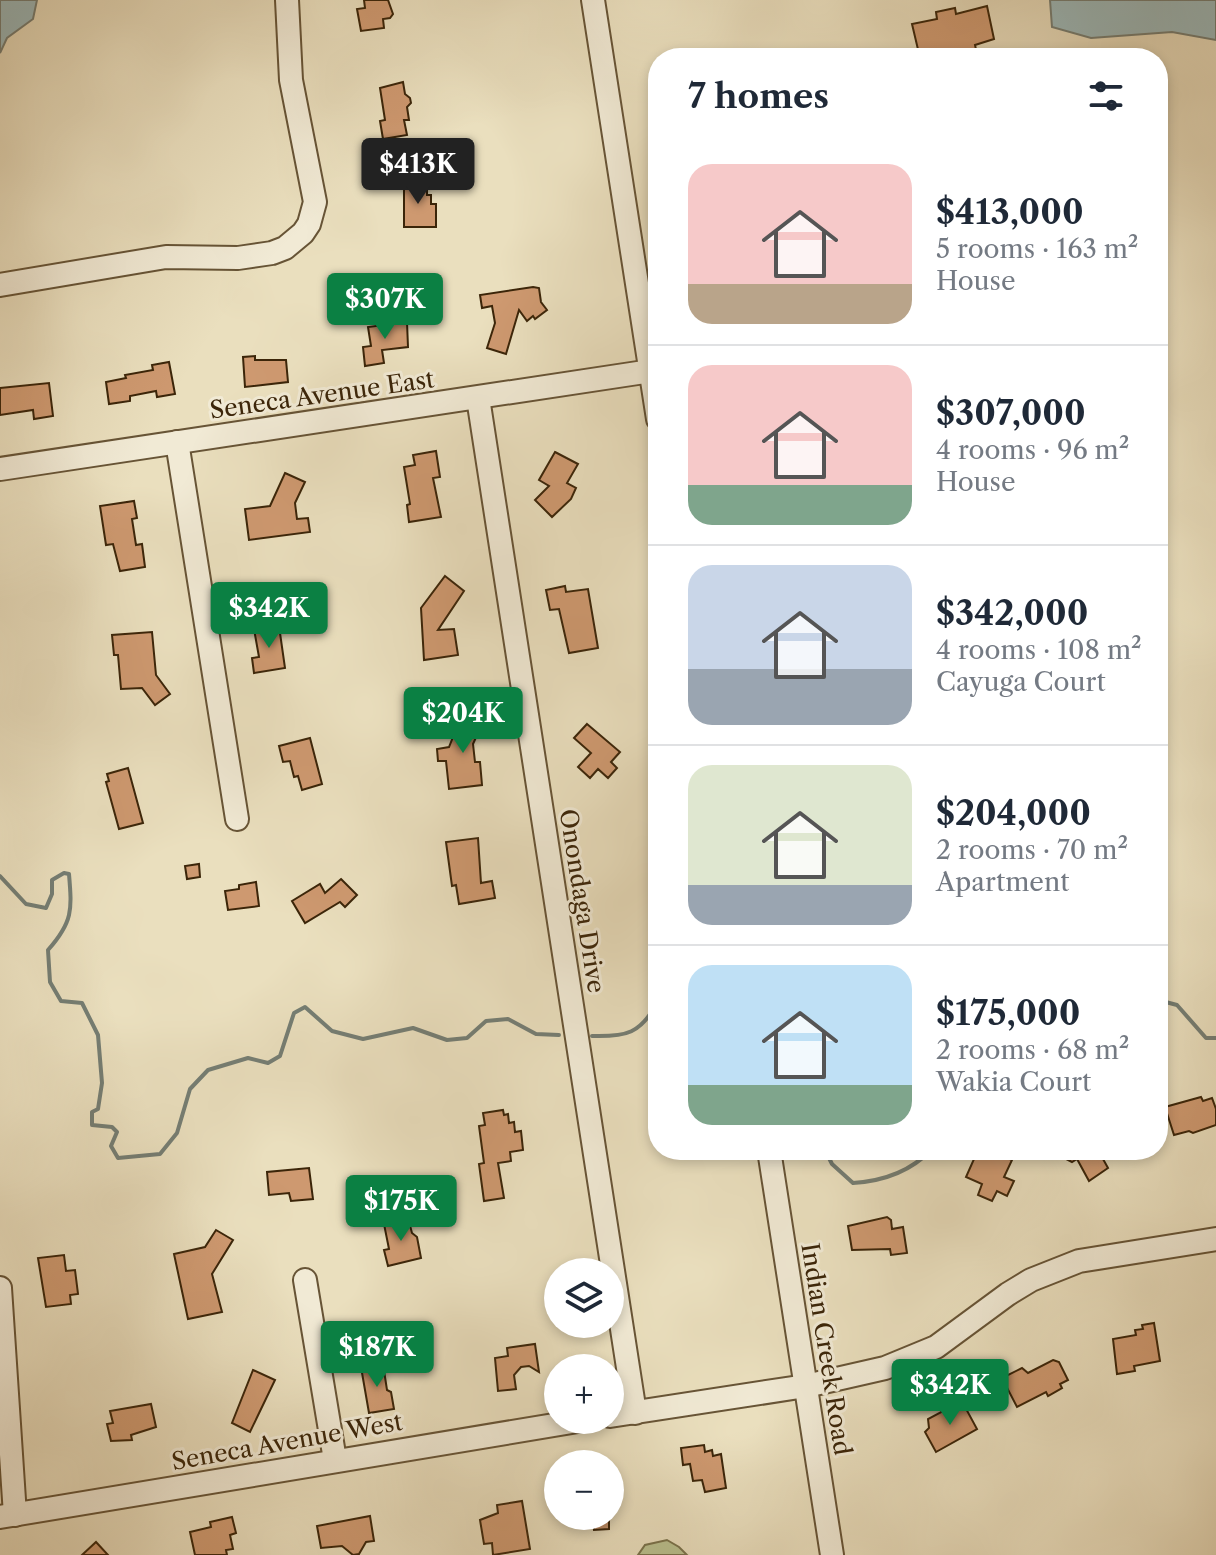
<!DOCTYPE html>
<html lang="en">
<head>
<meta charset="utf-8">
<style>
  body { margin:0; font-family:"Libre Caslon Text",serif; background:#f2f2f3; color:#1f2937; height:100vh; display:flex; flex-direction:column; font-size:30px; white-space:nowrap }
  * { box-sizing:border-box; margin:0 }
  p { font-size:26px; color:#747a83 }
  .icon { flex:none; width:44px; height:44px; fill:none; stroke:currentColor; stroke-width:2; stroke-linecap:round; stroke-linejoin:round }
  .map { position:relative; flex:1; overflow:hidden }
  .details { position:absolute; left:648px; top:48px; width:520px; height:1112px; display:flex; flex-direction:column; background:#fff; border-radius:32px; box-shadow:0 4px 12px #0003 }
  .details>* { flex:none }
  .fabs { position:absolute; left:544px; top:1258px; display:grid; gap:16px }
  .fabs a { display:grid; place-items:center; width:80px; height:80px; border-radius:50%; background:#fff; box-shadow:0 4px 12px #0003; font-size:40px }
  .price { position:absolute; translate:-50% -68px; padding:0 18px; border-radius:8px; background:#0b8043; color:#fff; font-size:26px; line-height:52px; filter:drop-shadow(0 2px 4px #0008) }
  .price::after { content:''; position:absolute; left:50%; top:48px; width:24px; height:18px; margin-left:-12px; background:inherit; clip-path:polygon(0 0,100% 0,50% 100%) }
  .price.active { background:#222; color:#fff }
  ul { padding:0; list-style:none }
  li { display:flex; align-items:center; gap:24px; height:200px; padding:0 40px }
  li+li { border-top:2px solid #e0e1e3 }
  li span { display:grid; place-items:center; flex:none; width:224px; height:160px; border-radius:24px; color:#555 }
  li>.icon { margin-inline-start:auto }
  span .icon { width:96px; height:96px; fill:#fffc; stroke-width:1 }
  li b { font-size:34px }
  h2 { display:flex; justify-content:space-between; align-items:center; height:96px; padding:0 40px; font-size:34px }
  .map>svg:first-child { display:block }
</style>
</head>
<body>
<div class="map">
<svg width="1216" height="1555" viewBox="0 0 1216 1555">
  <rect width="100%" height="100%" fill="#eadfbe"/>
  <filter id="stains"><feTurbulence type="fractalNoise" baseFrequency=".0025" numOctaves="4"/><feColorMatrix values="0 0 0 0 .2 0 0 0 0 .09 0 0 0 0 .02 0 0 0 .5 -.17"/></filter>
  <radialGradient id="worn" r=".72"><stop offset=".6" stop-color="#630" stop-opacity="0"/><stop offset="1" stop-color="#630" stop-opacity=".3"/></radialGradient>
  <path fill="#bac190" stroke="#7a734c" stroke-width="2" d="M667,1540L679,1547L687,1555H638L645,1545Z"/>
  <g fill="#9cbabc" stroke="#757e74" stroke-width="2">
    <path d="M0,0H37L33,19L7,38L0,53Z"/>
    <path d="M1050,0H1216V40L1172,32L1091,38L1052,27Z"/>
  </g>
  <g fill="none" stroke-linecap="round" stroke-linejoin="round">
    <g stroke="#757e74" stroke-width="4">
      <path d="M0,876L26,904L46,908L52,894V880L64,873L69,874C72,910 73,922 48,950L50,982L61,1001L82,1003L98,1035L102,1083L98,1109L92,1112V1125L112,1127L117,1132L111,1146L118,1158L160,1154L177,1133L190,1089L208,1070L248,1058L268,1063L280,1056L294,1013L305,1007L332,1031L363,1039L413,1028L447,1040L467,1038L486,1021L508,1019L536,1034L559,1035"/>
      <path d="M1158,1000L1177,1005L1206,1038H1216"/>
      <path d="M592,1036C626,1037 641,1034 658,1001"/>
      <path d="M825,1150L832,1164L853,1183C884,1181 910,1172 931,1150"/>
    </g>
  </g>
  <g fill="#ce9970" stroke="#3b2509" stroke-width="2">
    <path d="M364,0H388L393,14L390,18L383,19L384,28L361,31L357,9L365,8Z"/>
    <path d="M987,6L994,39L975,45L977,54L961,58H947L946,55L920,58L912,24L937,19L936,12L955,8L956,14Z"/>
    <path d="M403,82L405,94L410,98L411,103L407,107L409,120H404L407,135L383,139L380,121L385,120L380,88Z"/>
    <path d="M404,180H421V187H427V195H431V204H436V227H404Z"/>
    <path d="M533,287L539,288L541,302L547,310L535,319L533,316L527,321L519,310L506,354L487,348L495,323L492,306L482,308L480,295Z"/>
    <path d="M407,322L408,347L382,350L384,363L365,366L363,347L371,346L368,327Z"/>
    <path d="M255,356V360H286L288,382L245,387L243,357Z"/>
    <path d="M169,362L175,394L157,397L156,391L130,396V401L109,404L106,382L126,378L125,375L153,370L152,365Z"/>
    <path d="M49,383L53,416L34,419L33,410L0,415V388Z"/>
    <path d="M436,451L440,477L433,478L441,517L409,522L407,505L410,504L404,467L415,465L413,455Z"/>
    <path d="M555,452L578,464L567,483L576,488L571,499L552,517L535,500L549,486L539,480Z"/>
    <path d="M285,473L305,482L295,503L297,519L308,518L310,532L249,540L245,509L270,506Z"/>
    <path d="M134,501L137,518L132,519L136,545L142,544L145,567L120,571L113,544L106,545L100,506Z"/>
    <path d="M445,576L464,591L438,630L454,629L458,655L424,660L421,608Z"/>
    <path d="M565,586L566,592L588,589L598,648L569,653L559,609L550,610L546,590Z"/>
    <path d="M279,626L285,668L254,673L252,658L259,657L254,629Z"/>
    <path d="M152,632L156,675L170,694L155,705L142,688L121,689L118,655H114L112,635Z"/>
    <path d="M463,712L483,722L473,744L475,762H480L482,785L449,789L446,761H438L437,749L449,747Z"/>
    <path d="M587,724L620,752L611,762L617,768L608,778L598,769L590,778L578,767L591,753L574,738Z"/>
    <path d="M310,738L322,784L302,790L298,776L294,777L290,761L283,762L279,746Z"/>
    <path d="M128,768L143,823L119,829L106,782L109,781L107,774Z"/>
    <path d="M478,838L481,883L492,881L495,898L459,904L456,885L452,886L446,842Z"/>
    <path d="M199,864L200,877L187,879L185,866Z"/>
    <path d="M341,879L357,895L345,907L340,902L305,923L292,901L320,884L325,893Z"/>
    <path d="M256,882L259,906L228,910L225,891L239,889V885Z"/>
    <path d="M1201,1097L1203,1101L1212,1098L1216,1109V1125L1193,1133L1189,1131L1174,1135L1165,1107Z"/>
    <path d="M503,1110L504,1115L508,1114L509,1123L514,1122L515,1132L521,1131L523,1150L510,1152L511,1161L498,1163L504,1198L484,1201L479,1164L484,1163L479,1126L485,1125L483,1113Z"/>
    <path d="M978,1150H988L1012,1160L1004,1177L1014,1181L1007,1196L997,1191L992,1201L978,1195L982,1184L966,1177Z"/>
    <path d="M1049,1150H1098L1108,1168L1089,1181L1077,1159L1072,1162Z"/>
    <path d="M309,1168L313,1199L291,1201L289,1193L269,1195L267,1172Z"/>
    <path d="M887,1217L891,1220L892,1229L903,1227L907,1253L891,1255L890,1249L852,1250L848,1226Z"/>
    <path d="M408,1218L412,1233L417,1237L421,1258L388,1266L384,1250L389,1249L384,1224Z"/>
    <path d="M216,1230L233,1240L212,1274L222,1312L188,1319L174,1254L205,1247Z"/>
    <path d="M64,1255L66,1271L75,1270L78,1294L70,1295L71,1304L46,1307L38,1258Z"/>
    <path d="M1154,1323L1160,1361L1134,1366L1135,1371L1117,1374L1113,1339L1136,1335L1135,1330L1143,1329L1142,1325Z"/>
    <path d="M535,1344L539,1372L529,1366L521,1367L514,1375L516,1389L498,1391L495,1358L508,1356L507,1348Z"/>
    <path d="M1053,1360L1059,1362L1068,1380L1060,1384L1062,1388L1048,1396L1046,1392L1017,1407L1003,1380L1004,1377L1022,1368L1028,1373Z"/>
    <path d="M383,1364L387,1390L391,1392L394,1409L369,1413L361,1367Z"/>
    <path d="M253,1370L275,1380L250,1432L232,1423Z"/>
    <path d="M958,1403L964,1405L977,1429L936,1452L925,1432L929,1428L928,1419Z"/>
    <path d="M151,1404L156,1427L131,1435L132,1440L111,1441L107,1424L113,1423L110,1411Z"/>
    <path d="M704,1445L705,1452L712,1450L713,1456L721,1454L726,1488L705,1492L702,1480L693,1481L690,1464L683,1465L681,1448Z"/>
    <path d="M522,1501L530,1549L493,1555L492,1543L484,1544L480,1520L498,1513L497,1505Z"/>
    <path d="M370,1516L374,1541L366,1542L359,1554L353,1555L342,1546L321,1548L317,1526Z"/>
    <path d="M593,1516H609V1529L594,1530Z"/>
    <path d="M232,1517L236,1533L230,1535L233,1549L226,1550L227,1555H195L190,1532L211,1527L210,1522Z"/>
    <path d="M96,1542L108,1555H82Z"/>
  </g>
  <g fill="none" stroke-linecap="round" stroke-linejoin="round">
    <defs>
      <g id="minor">
        <path d="M593,0L658,419"/>
        <path d="M0,285L166,257L238,258L272,253L285,248L303,233L309,224L315,202L291,80L287,0"/>
        <path d="M478,398L635,1413"/>
        <path d="M177,442L237,819"/>
        <path d="M0,469L651,371"/>
        <path d="M769,1150L832,1555"/>
        <path d="M305,1280L335,1460"/>
        <path d="M0,1288L15,1515"/>
        <path d="M610,1416L806,1386L885,1368L936,1347L1008,1294L1031,1280L1079,1261L1216,1239"/>
        <path d="M0,1517L584,1420"/>
      </g>
    </defs>
    <use href="#minor" stroke="#675436" stroke-width="26"/>
    <use href="#minor" stroke="#f1ead5" stroke-width="22"/>
  </g>
  <g text-anchor="middle" stroke-width="6" stroke-linejoin="round" paint-order="stroke">
    <g font-size="24" fill="#3b2509" stroke="#f1ead5">
      <text transform="translate(322 395) rotate(-8)" y="8">Seneca Avenue East</text>
      <text transform="translate(582 901) rotate(81)" y="8">Onondaga Drive</text>
      <text transform="translate(826 1349) rotate(81)" y="8">Indian Creek Road</text>
      <text transform="translate(287 1442) rotate(-10)" y="8">Seneca Avenue West</text>
    </g>
  </g>
  <rect width="100%" height="100%" filter="url(#stains)"/>
  <rect width="100%" height="100%" fill="url(#worn)"/>
</svg>
<div class="fabs">
<a><svg class="icon" aria-label="layers" viewBox="0 0 24 24"><path d="M12 4l9 5-9 5-9-5zM3 14l9 5 9-5"/></svg></a>
<a>+</a>
<a>−</a>
</div>
<b class="price active" style="left:418px;top:206px">$413K</b>
<b class="price" style="left:385px;top:341px">$307K</b>
<b class="price" style="left:269px;top:650px">$342K</b>
<b class="price" style="left:463px;top:755px">$204K</b>
<b class="price" style="left:401px;top:1243px">$175K</b>
<b class="price" style="left:377px;top:1389px">$187K</b>
<b class="price" style="left:950px;top:1427px">$342K</b>
<section class="details">
<h2>7 homes<svg class="icon" aria-label="filters" viewBox="0 0 24 24"><path d="M4 7h16M4 17h16"/><circle cx="9" cy="7" r="2"/><circle cx="15" cy="17" r="2"/></svg></h2>
<ul>
<li><span style="background:linear-gradient(#f6c9c9 75%,#b9a48a 0)"><svg class="icon" aria-label="home" viewBox="0 0 24 24"><path d="M3 11l9-7 9 7M6 9v11h12V9"/></svg></span><div><b>$413,000</b><p>5 rooms · 163 m²</p><p>House</p></div></li>
<li><span style="background:linear-gradient(#f6c9c9 75%,#7fa58c 0)"><svg class="icon" aria-label="home" viewBox="0 0 24 24"><path d="M3 11l9-7 9 7M6 9v11h12V9"/></svg></span><div><b>$307,000</b><p>4 rooms · 96 m²</p><p>House</p></div></li>
<li><span style="background:linear-gradient(#c9d6e8 65%,#9aa5b1 0)"><svg class="icon" aria-label="home" viewBox="0 0 24 24"><path d="M3 11l9-7 9 7M6 9v11h12V9"/></svg></span><div><b>$342,000</b><p>4 rooms · 108 m²</p><p>Cayuga Court</p></div></li>
<li><span style="background:linear-gradient(#dfe7d0 75%,#9aa5b1 0)"><svg class="icon" aria-label="home" viewBox="0 0 24 24"><path d="M3 11l9-7 9 7M6 9v11h12V9"/></svg></span><div><b>$204,000</b><p>2 rooms · 70 m²</p><p>Apartment</p></div></li>
<li><span style="background:linear-gradient(#bfe0f5 75%,#7fa58c 0)"><svg class="icon" aria-label="home" viewBox="0 0 24 24"><path d="M3 11l9-7 9 7M6 9v11h12V9"/></svg></span><div><b>$175,000</b><p>2 rooms · 68 m²</p><p>Wakia Court</p></div></li>
</ul>
</section>
</div>
</body>
</html>
